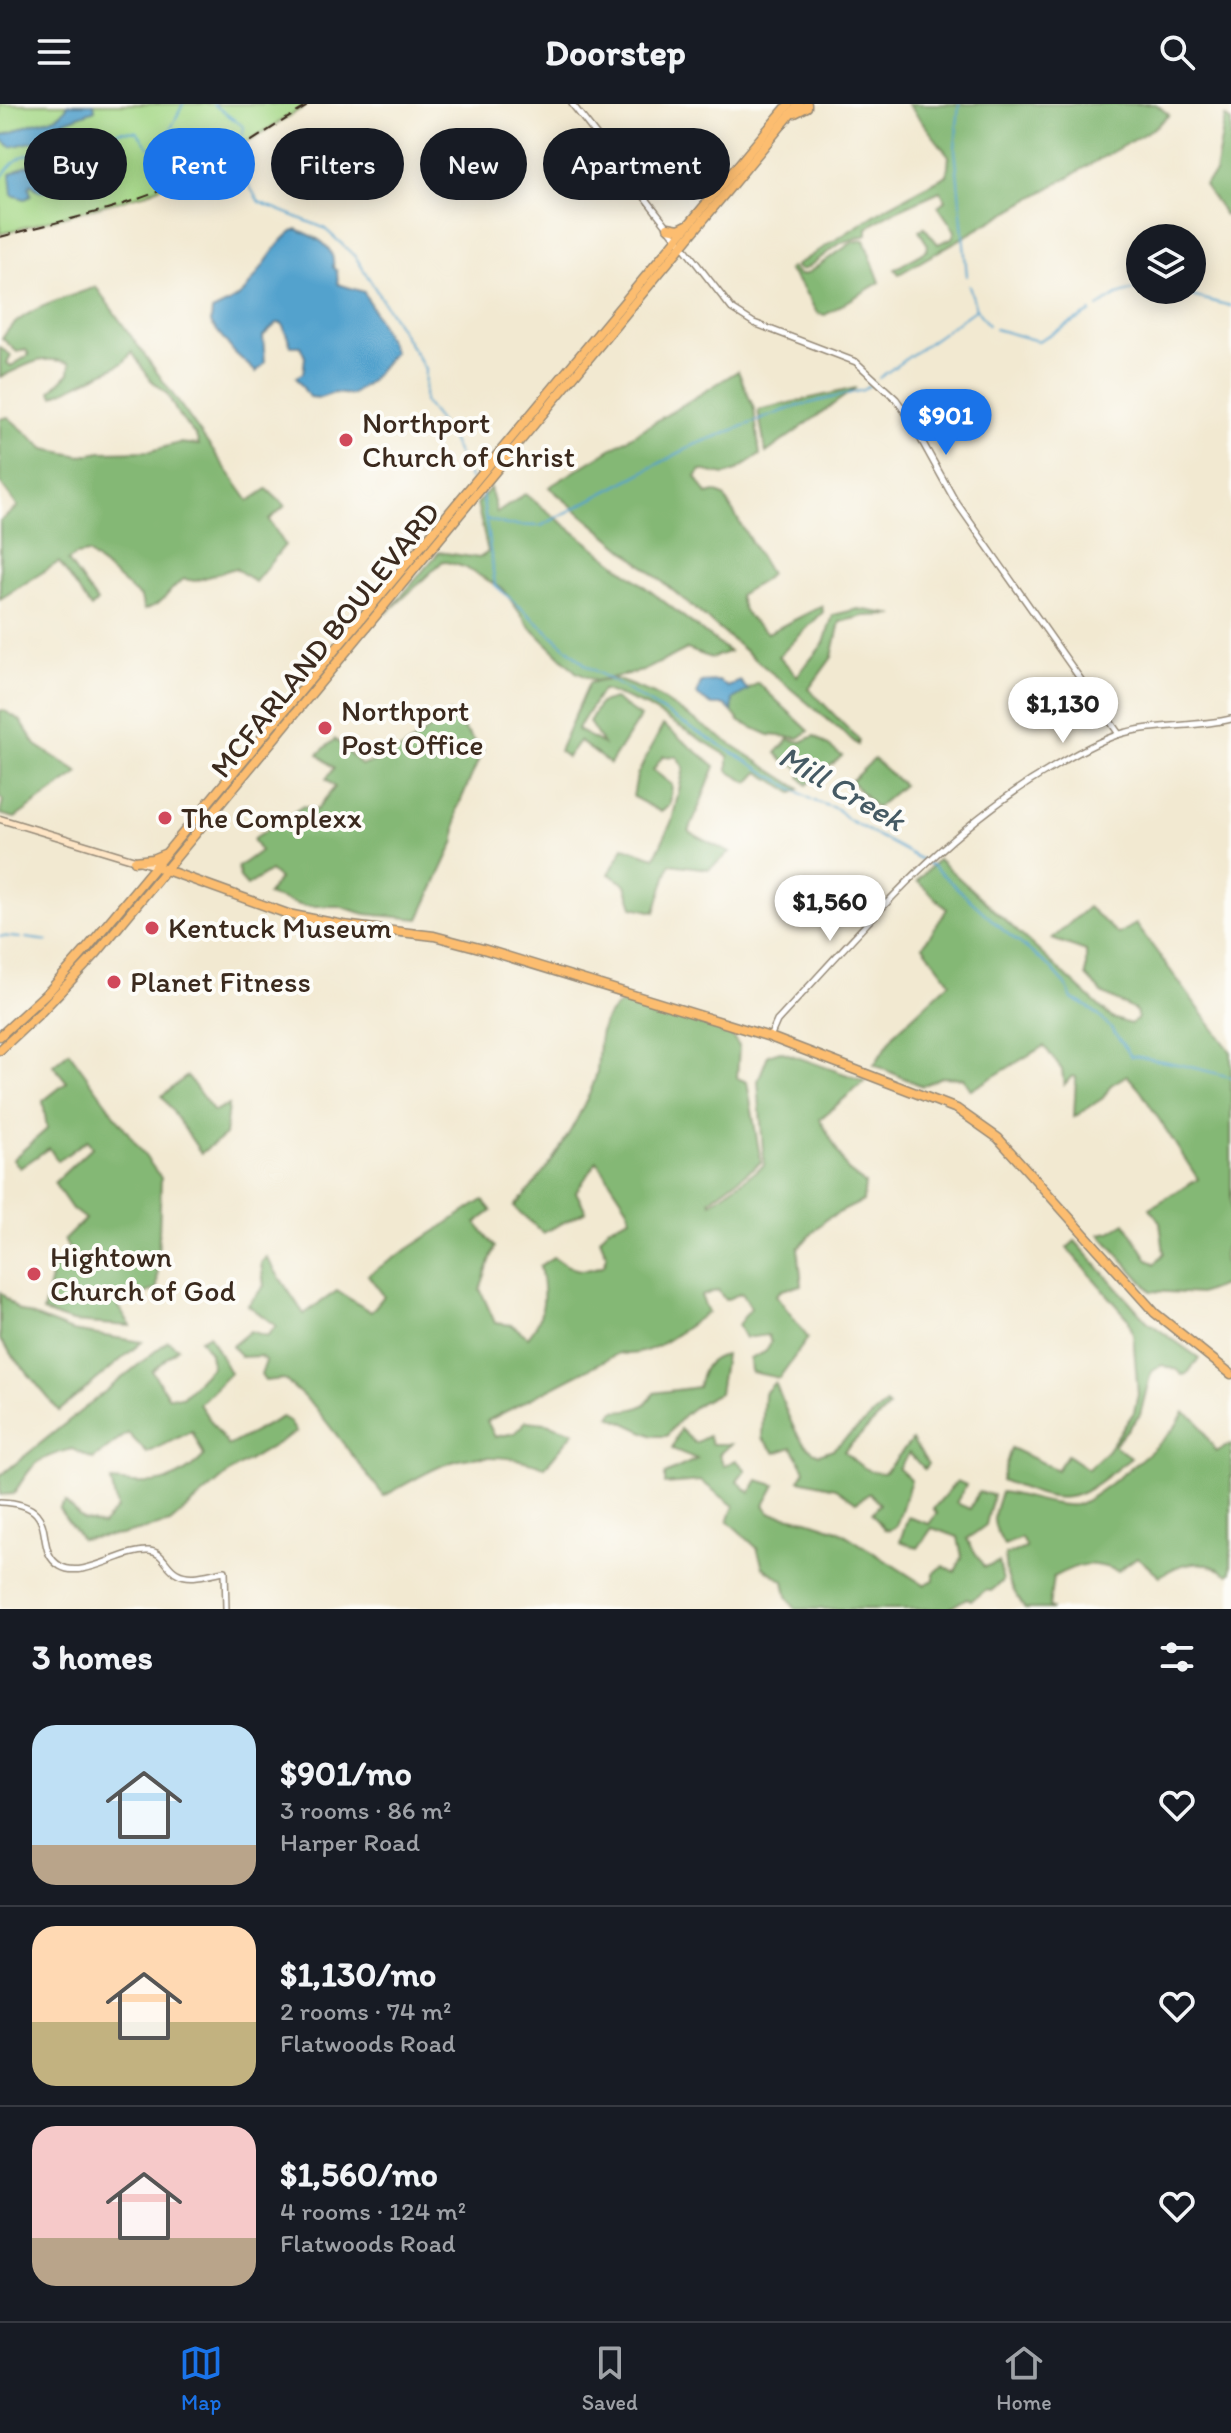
<!DOCTYPE html>
<html lang="en">
<head>
<meta charset="utf-8">
<style>
  body { margin:0; font-family:Itim,sans-serif; background:#242831; color:#f1f3f6; height:100vh; display:flex; flex-direction:column; font-size:30px; white-space:nowrap }
  * { box-sizing:border-box; margin:0 }
  p { font-size:26px; color:#9ea1a6 }
  .icon { flex:none; width:44px; height:44px; fill:none; stroke:currentColor; stroke-width:2; stroke-linecap:round; stroke-linejoin:round }
  .map { position:relative; height:1505px; overflow:hidden }
  .side { display:flex; flex-direction:column; background:#171b24; flex:1 }
  .side>* { flex:none }
  .guide { position:absolute; left:24px; top:24px; width:800px; height:72px; display:flex; gap:16px }
  .fabs { position:absolute; left:1126px; top:120px; display:grid; gap:16px }
  .fabs a { display:grid; place-items:center; width:80px; height:80px; border-radius:50%; background:#171b24; box-shadow:0 4px 20px #0003; font-size:40px }
  .price { position:absolute; translate:-50% -68px; padding:0 18px; border-radius:28px; background:#fff; color:#222; font-size:26px; line-height:52px; filter:drop-shadow(0 2px 4px #0008) }
  .price::after { content:''; position:absolute; left:50%; top:48px; width:24px; height:18px; margin-left:-12px; background:inherit; clip-path:polygon(0 0,100% 0,50% 100%) }
  .price.selected { background:#1a73e8; color:#fff }
  ul { padding:0; list-style:none }
  li { display:flex; align-items:center; gap:24px; height:200px; padding:0 32px }
  li+li { border-top:2px solid #363941 }
  li span { display:grid; place-items:center; flex:none; width:224px; height:160px; border-radius:24px; color:#555 }
  li>.icon { margin-inline-start:auto }
  span .icon { width:96px; height:96px; fill:#fffc; stroke-width:1 }
  li b { font-size:34px }
  h2 { display:flex; justify-content:space-between; align-items:center; height:96px; padding:0 32px; font-size:34px }
  .chip { padding:0 28px; border-radius:36px; background:#171b24; box-shadow:0 4px 20px #0003; font-size:28px; line-height:72px }
  .chip.selected { background:#1a73e8; color:#fff }
  header { display:flex; justify-content:space-between; align-items:center; height:104px; padding:0 32px; background:#171b24; font-size:36px; font-weight:700 }
  .menu { display:flex; justify-content:space-around; align-items:center; height:112px; border-top:2px solid #363941; background:#171b24; font-size:22px; color:#9ea1a6 }
  .menu a { display:grid; justify-items:center; gap:4px }
  .menu .selected { color:#1a73e8 }
  .map>svg:first-child { display:block }
</style>
</head>
<body>
<header><svg class="icon" aria-label="menu" viewBox="0 0 24 24"><path d="M4 6h16M4 12h16M4 18h16"/></svg>Doorstep<svg class="icon" aria-label="search" viewBox="0 0 24 24"><circle cx="10" cy="10" r="6"/><path d="M15 15l6 6"/></svg></header>
<div class="map">
<svg width="1231" height="1505" viewBox="0 0 1231 1505">
  <rect width="100%" height="100%" fill="#fdfcf7"/>
  <filter id="ink" filterUnits="userSpaceOnUse"><feTurbulence type="fractalNoise" baseFrequency=".0125" numOctaves="2"/><feDisplacementMap in="SourceGraphic" scale="16" xChannelSelector="R" yChannelSelector="G"/><feConvolveMatrix kernelMatrix="1 2 1 2 8 2 1 2 1" color-interpolation-filters="sRGB"/></filter>
  <filter id="wash" filterUnits="userSpaceOnUse"><feTurbulence type="fractalNoise" baseFrequency=".006" numOctaves="4" result="noise"/><feDisplacementMap in="SourceGraphic" scale="32" xChannelSelector="R" yChannelSelector="G"/><feGaussianBlur stdDeviation="1.8" result="paint"/><feColorMatrix in="noise" values="0 0 0 0 0 0 0 0 0 0 0 0 0 0 0 0 0 1.4 0 .05"/><feComposite in="paint" operator="in"/></filter>
  <g filter="url(#wash)">
    <rect width="100%" height="100%" fill="#f2e9d1"/>
    <path fill="#a5d887" stroke="#708152" stroke-width="2" d="M0,0H309L232,47L147,89L0,130Z"/>
    <g fill="#84b874" stroke="#607149" stroke-width="2">
      <path d="M908,0H1156L1169,11L1154,24L899,170L895,165L927,146L928,141L919,127L924,123L938,140L952,134L955,127L938,102L946,96L940,87L889,110L867,124V131L841,139L805,165L799,166L795,162L887,103L947,71L949,52Z"/>
      <path d="M1225,13L1231,18V109L1225,111L1204,81L1215,69Z"/>
      <path d="M864,136L880,178L825,211L817,209L802,183L788,166L791,163L799,171L806,170L853,138Z"/>
      <path d="M96,183L249,397L267,385L285,402L269,416L285,441L255,478L235,464L195,477L184,475C164,488 170,497 144,506L141,494L88,449L76,451L68,457L97,498L91,504L59,458L0,495V417L18,403L0,379V315L8,313L45,345L81,352L101,348L151,347L179,339L199,341L196,332L179,312L167,290L150,275L132,248L123,259L54,292L51,287L69,269L70,259C38,250 29,261 0,273V243L11,252L7,259L11,262L29,251L26,246L17,248L2,234C21,204 64,195 96,183Z"/>
      <path d="M738,267L754,305L760,351L734,368L724,371L701,366L696,373L707,390L715,388L724,392L770,470L764,476L739,491C742,510 753,519 768,529L822,502L823,508L779,552L797,572L824,539L833,511L858,505L895,511L864,512L840,518L832,553L809,585L859,636L858,641L549,383Z"/>
      <path d="M856,284L766,349L758,306Z"/>
      <path d="M490,384L497,409L525,390L729,548L711,554L687,545L643,567L595,577L576,568L529,522L503,485L464,463L443,457L386,510L439,448L479,454L488,448L477,400Z"/>
      <path d="M615,575L654,590L800,685L793,689L759,668L749,679L728,667V652L647,603L605,586H602L577,626L603,640L589,618L600,599L614,595L640,613L610,660L579,637L567,653L559,647L589,579Z"/>
      <path d="M758,579L809,627L799,634L769,631L740,618L732,608L733,595Z"/>
      <path d="M3,606L20,616L36,641L79,669L15,714L0,710L3,696L0,694V607Z"/>
      <path d="M449,609L483,646L457,705L455,737L419,815L365,810L339,802H303L267,791L279,775L270,767L247,782L240,774L238,763L260,747L253,735L303,702L316,706L335,683L326,675L334,664L318,650L335,635L361,661C396,657 422,630 449,609Z"/>
      <path d="M663,621L715,662L689,728L730,749L709,765L670,760L655,808L633,803L626,781L609,770L624,743L655,753L672,717L684,664L677,653L663,652L653,666L672,681L670,701L661,708L633,693L637,671Z"/>
      <path d="M815,632L842,652L807,681L800,673L803,668L794,660H786L776,649L789,635L801,638Z"/>
      <path d="M874,655L903,681L876,704L851,677Z"/>
      <path d="M938,755L1112,914L1130,920L1138,915L1136,907L1102,889L1086,872V847L1052,835L1088,803L1118,830L1136,820L1231,948V1134C1219,1149 1225,1161 1231,1178L1200,1190L1151,1187L1100,1130L1110,1128L1125,1119L1147,1154L1155,1160L1164,1149L1160,1118L1150,1104L1198,1075L1140,986L1127,971L1111,981L1103,994L1074,1013L1076,973L1072,972L1064,981L1062,966L1044,942L971,986L963,974L941,973L922,982L874,961L895,929L950,878L923,842L947,805L917,777Z"/>
      <path d="M620,900H630L729,928L739,942L737,974L747,978L761,1058L710,1096L711,1099L764,1061L758,977L768,951L780,947L865,977L820,1015L848,1067L865,1080L863,1097L826,1115L798,1144L802,1181L782,1186L776,1191L808,1234L779,1274L751,1268L750,1255L765,1248L771,1238L768,1231L745,1234L738,1221L751,1204L742,1189L725,1196L718,1186L701,1192L708,1208C683,1224 651,1256 619,1249L487,1317L495,1333L515,1329L526,1317L546,1319L574,1328L545,1363C518,1353 481,1349 452,1358C429,1365 406,1381 384,1392L314,1302L284,1275L265,1277L261,1271L266,1257L260,1252L241,1253L232,1242L250,1227L267,1232L276,1222L248,1201L264,1182L261,1159L266,1153L304,1210L337,1187L371,1208L384,1192L368,1171L483,1096L492,1107L476,1119L495,1143L480,1185L495,1219L512,1221L528,1233C547,1211 545,1188 540,1162L553,1153C572,1166 582,1170 604,1161L607,1152L600,1135L609,1123L630,1114L628,1104L597,1057L576,1088L586,1107L543,1129L514,1103C542,1074 566,1038 584,1001C589,991 595,978 597,967C600,939 595,919 620,900Z"/>
      <path d="M69,948L161,1074L157,1185L116,1200L131,1222L72,1218L43,1208L51,1174L48,1160L51,1159L61,1168L78,1162L64,1136L85,1115L72,1105L54,1079L92,1043L87,1036L58,1057L49,1044L20,1064L13,1055L47,1025L43,997L67,978L53,961Z"/>
      <path d="M187,972L214,1008L228,1001L225,1031L201,1049L162,992Z"/>
      <path d="M1075,1137L1147,1217L1199,1254L1187,1270L1182,1271L1178,1266L1162,1261L1151,1268L1140,1311L1114,1341L1131,1354C1072,1399 1072,1405 1001,1376L1011,1344L1057,1366L1067,1351L1088,1365L1107,1347L1134,1308L1138,1290L1133,1230L1128,1214L1067,1144Z"/>
      <path d="M0,1188L18,1206L72,1227L142,1238L59,1307L0,1236Z"/>
      <path d="M209,1231L230,1269L199,1300L228,1342L282,1313L289,1317L296,1328L230,1368L170,1419L121,1431L81,1435L59,1405L65,1398L83,1416L102,1421L117,1405L111,1377C152,1381 174,1383 204,1352L192,1327L147,1349L128,1329L93,1355L72,1345C37,1354 32,1359 14,1390L0,1391V1372L168,1237L178,1244L152,1267L168,1292L182,1293L212,1262L210,1249L200,1235Z"/>
      <path d="M725,1251L719,1289C695,1300 681,1311 667,1332H653L610,1312L615,1307C631,1306 646,1306 654,1289L698,1283C702,1266 706,1255 725,1251Z"/>
      <path d="M775,1278C785,1301 794,1340 819,1350L833,1345L886,1300L889,1303L844,1347C856,1359 867,1369 884,1369L912,1336L928,1360L924,1365L909,1349L898,1364L911,1376L896,1422L889,1426L884,1425L872,1409L880,1400L870,1389L856,1398L836,1384L799,1376L805,1366L792,1343L776,1349L762,1334L764,1290Z"/>
      <path d="M1184,1308L1197,1316L1216,1348L1231,1340V1468L1228,1470C1202,1454 1185,1456 1160,1472L1137,1453L1118,1467C1090,1456 1080,1459 1053,1473L1049,1503L1053,1505H1025C1014,1487 1003,1473 1005,1451L1026,1444L1021,1434L1004,1441C990,1417 992,1414 1001,1388C1023,1391 1055,1403 1075,1401C1092,1398 1162,1339 1174,1324C1178,1320 1180,1313 1184,1308Z"/>
      <path d="M680,1325L695,1339L708,1332L712,1340H731L719,1350L724,1362L736,1356L746,1366L737,1377L750,1389L758,1376L775,1381L764,1401L770,1409L807,1416L838,1426L924,1481L934,1476V1469L943,1462L955,1468L962,1453L958,1433L932,1424L918,1444L900,1437L908,1413L929,1420L937,1409L933,1405L957,1377L966,1381L956,1399L970,1405L978,1388L993,1391L986,1421L967,1435L984,1463L999,1458L1003,1477L991,1487L986,1486L971,1496L967,1494L948,1505H795L787,1492L784,1477L763,1463L757,1444L728,1417L734,1402L701,1377L665,1380V1370L697,1355L672,1345Z"/>
    </g>
    <g fill="#53a2cd" stroke="#476676" stroke-width="2">
      <path d="M68,0H94L95,6L62,18L57,29L63,42L48,34L11,43L0,34V28L3,31C13,29 19,24 28,21C43,15 61,17 68,0Z"/>
      <path d="M36,60L45,81L50,84L45,88L39,87L31,80L29,83L31,92L25,95L12,91L10,70L27,61L33,64Z"/>
      <path d="M297,125C315,133 336,141 333,163L337,167L338,180L364,188L394,248L370,277L351,291L334,289L320,294L309,293L296,273L303,269L305,253L300,242H291L282,219H277L263,232L265,259L256,268L234,248L211,219L212,207C222,202 236,197 244,188C258,172 280,131 297,125Z"/>
      <path d="M719,577L728,583L740,577L748,586L733,595L732,608L725,601H712L697,591L701,578Z"/>
    </g>
    <g fill="none" stroke-linecap="round" stroke-linejoin="round">
      <g stroke="#53a2cd" stroke-width="2">
        <path d="M213,0L244,23L242,33L247,78L259,98L324,124L355,152L425,265L424,298L447,327L471,376"/>
        <path d="M959,0L955,45L967,172"/>
        <path d="M0,76C11,58 27,42 51,52C59,55 64,64 74,62C89,59 89,44 98,35L121,27L137,28L149,44L163,41L183,0"/>
        <path d="M969,181L976,205L988,221"/>
        <path d="M1168,186L1231,202"/>
        <path d="M1098,203L1117,191L1140,184"/>
        <path d="M995,225L1038,237L1091,208"/>
        <path d="M879,274L976,205"/>
        <path d="M482,389L495,481L587,562L814,697L837,705L847,715L933,762L1003,826L1050,863L1066,881L1072,895C1097,903 1117,931 1131,952C1166,956 1199,965 1231,973"/>
        <path d="M486,415L507,421L541,422L694,341L791,304L863,286L874,278"/>
        <path d="M0,832L20,834"/>
        <path d="M26,834L48,837"/>
      </g>
    </g>
  </g>
  <g filter="url(#ink)">
    <g fill="none" stroke-linecap="round" stroke-linejoin="round">
      <defs>
        <g id="tertiary">
          <path d="M572,0L732,205L754,219L856,258L896,295L908,312L954,395L1119,630"/>
          <path d="M770,933L777,917C862,826 942,727 1052,664C1073,651 1094,639 1117,631C1154,619 1194,624 1231,615"/>
          <path d="M0,1398C65,1400 30,1444 60,1462C83,1476 123,1445 149,1447C164,1448 165,1463 177,1469C191,1477 210,1469 225,1467L226,1505"/>
        </g>
        <path id="secondary" d="M0,715L155,762"/>
        <g id="trunk">
          <path d="M795,9L807,3V0"/>
          <path d="M668,123L679,125L687,121"/>
          <path d="M135,757L152,755L164,750"/>
          <path d="M155,762L288,810L343,821L434,832L483,845L770,933L957,1005L998,1034L1155,1209L1231,1270"/>
          <path d="M0,932L51,885L84,848L789,0"/>
          <path d="M0,946L41,908L96,850L799,0"/>
        </g>
      </defs>
      <use href="#tertiary" stroke="#968a78" stroke-width="8"/>
      <use href="#secondary" stroke="#968a78" stroke-width="9"/>
      <use href="#trunk" stroke="#968a78" stroke-width="11"/>
      <use href="#tertiary" stroke="#fff" stroke-width="5"/>
      <use href="#secondary" stroke="#fee5c5" stroke-width="6"/>
      <use href="#trunk" stroke="#fcbd6f" stroke-width="8"/>
      <path stroke="#3b2a1e" stroke-width="2" stroke-dasharray="12 6" stroke-linecap="butt" d="M0,133C59,117 122,105 178,79C225,57 266,26 311,0"/>
    </g>
  </g>
  <g fill="#d1495b" stroke="#fdfcf7" stroke-width="3">
    <circle cx="346" cy="336" r="8"/>
    <circle cx="325" cy="624" r="8"/>
    <circle cx="165" cy="714" r="8"/>
    <circle cx="152" cy="824" r="8"/>
    <circle cx="114" cy="878" r="8"/>
    <circle cx="34" cy="1170" r="8"/>
  </g>
  <g text-anchor="middle" stroke-width="8" stroke-linejoin="round" paint-order="stroke">
    <g font-size="30" fill="#3b2a1e" stroke="#fdfcf7" text-anchor="start">
      <text x="362" y="329">Northport<tspan x="362" dy="34">Church of Christ</tspan></text>
      <text x="341" y="617">Northport<tspan x="341" dy="34">Post Office</tspan></text>
      <text x="181" y="724">The Complexx</text>
      <text x="168" y="834">Kentuck Museum</text>
      <text x="130" y="888">Planet Fitness</text>
      <text x="50" y="1163">Hightown<tspan x="50" dy="34">Church of God</tspan></text>
    </g>
    <g font-size="30" fill="#3b2a1e" stroke="#fdfcf7">
      <text transform="translate(325 536) rotate(-51)" y="10">MCFARLAND BOULEVARD</text>
    </g>
    <g font-size="32" font-style="italic" fill="#455a64" stroke="#fdfcf7">
      <text transform="translate(842 684) rotate(30)" y="11">Mill Creek</text>
    </g>
  </g>
</svg>
<div class="fabs">
<a><svg class="icon" aria-label="layers" viewBox="0 0 24 24"><path d="M12 4l9 5-9 5-9-5zM3 14l9 5 9-5"/></svg></a>
</div>
<b class="price selected" style="left:946px;top:353px">$901</b>
<b class="price" style="left:1063px;top:641px">$1,130</b>
<b class="price" style="left:830px;top:839px">$1,560</b>
<div class="guide">
<a class="chip">Buy</a>
<a class="chip selected">Rent</a>
<a class="chip">Filters</a>
<a class="chip">New</a>
<a class="chip">Apartment</a>
</div>
</div>
<section class="side">
<h2>3 homes<svg class="icon" aria-label="filters" viewBox="0 0 24 24"><path d="M4 7h16M4 17h16"/><circle cx="9" cy="7" r="2"/><circle cx="15" cy="17" r="2"/></svg></h2>
<ul>
<li><span style="background:linear-gradient(#bfe0f5 75%,#b9a48a 0)"><svg class="icon" aria-label="home" viewBox="0 0 24 24"><path d="M3 11l9-7 9 7M6 9v11h12V9"/></svg></span><div><b>$901/mo</b><p>3 rooms · 86 m²</p><p>Harper Road</p></div><svg class="icon" aria-label="heart" viewBox="0 0 24 24"><path d="M12 20l-8-8c-3-5 5-10 8-4 3-6 11-1 8 4z"/></svg></li>
<li><span style="background:linear-gradient(#ffd9b3 60%,#c2b280 0)"><svg class="icon" aria-label="home" viewBox="0 0 24 24"><path d="M3 11l9-7 9 7M6 9v11h12V9"/></svg></span><div><b>$1,130/mo</b><p>2 rooms · 74 m²</p><p>Flatwoods Road</p></div><svg class="icon" aria-label="heart" viewBox="0 0 24 24"><path d="M12 20l-8-8c-3-5 5-10 8-4 3-6 11-1 8 4z"/></svg></li>
<li><span style="background:linear-gradient(#f6c9c9 70%,#b9a48a 0)"><svg class="icon" aria-label="home" viewBox="0 0 24 24"><path d="M3 11l9-7 9 7M6 9v11h12V9"/></svg></span><div><b>$1,560/mo</b><p>4 rooms · 124 m²</p><p>Flatwoods Road</p></div><svg class="icon" aria-label="heart" viewBox="0 0 24 24"><path d="M12 20l-8-8c-3-5 5-10 8-4 3-6 11-1 8 4z"/></svg></li>
</ul>
</section>
<nav class="menu">
<a class="selected"><svg class="icon" aria-label="map" viewBox="0 0 24 24"><path d="M3 6l6-2 6 2 6-2v14l-6 2-6-2-6 2zM9 4v14M15 6v14"/></svg>Map</a>
<a><svg class="icon" aria-label="saved" viewBox="0 0 24 24"><path d="M7 4h10v16l-5-4-5 4z"/></svg>Saved</a>
<a><svg class="icon" aria-label="home" viewBox="0 0 24 24"><path d="M3 11l9-7 9 7M6 9v11h12V9"/></svg>Home</a>
</nav>
</body>
</html>
